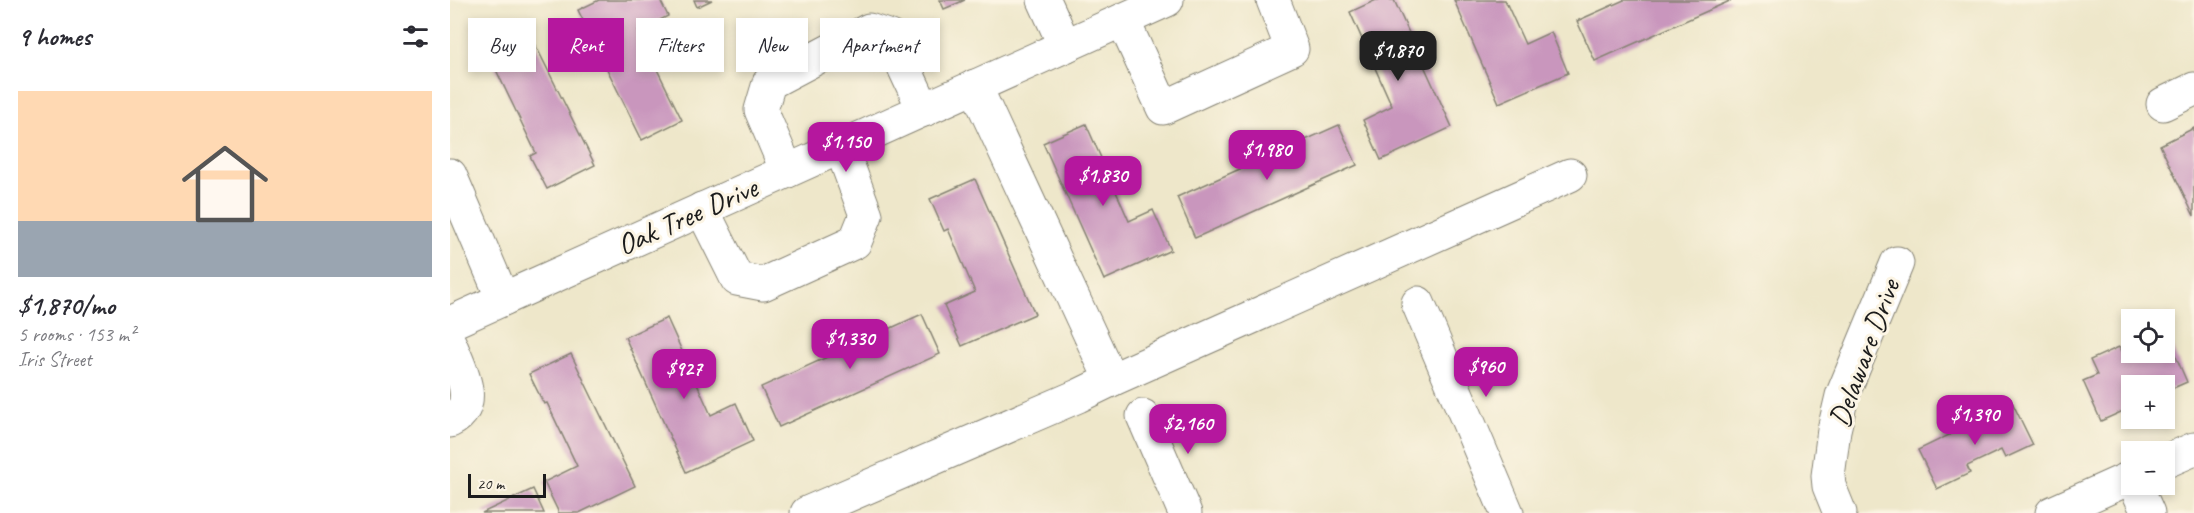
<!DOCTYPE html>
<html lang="en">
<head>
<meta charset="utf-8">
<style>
  body { margin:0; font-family:Caveat,sans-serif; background:#f7f7f7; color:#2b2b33; height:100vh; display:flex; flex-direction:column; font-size:22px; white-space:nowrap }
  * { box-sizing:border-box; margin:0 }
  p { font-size:20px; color:#7c7c81 }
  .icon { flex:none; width:33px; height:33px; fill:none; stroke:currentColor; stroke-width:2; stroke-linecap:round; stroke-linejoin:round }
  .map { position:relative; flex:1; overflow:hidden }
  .side { display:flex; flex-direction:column; background:#fff; width:450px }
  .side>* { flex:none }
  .top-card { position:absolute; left:18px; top:18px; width:570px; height:54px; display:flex; gap:12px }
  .buttons { position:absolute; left:1671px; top:309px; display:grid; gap:12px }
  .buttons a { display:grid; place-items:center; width:54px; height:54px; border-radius:0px; background:#fff; box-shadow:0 3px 9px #0003; font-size:30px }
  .scale { position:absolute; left:18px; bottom:15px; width:78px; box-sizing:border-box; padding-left:6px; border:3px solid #1c1c1c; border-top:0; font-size:16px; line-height:21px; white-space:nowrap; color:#1c1c1c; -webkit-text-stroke:4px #fcf5e5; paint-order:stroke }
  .price { position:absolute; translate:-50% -51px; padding:0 14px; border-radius:12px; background:#b5179e; color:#fff; font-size:20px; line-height:39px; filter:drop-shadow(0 2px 3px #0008) }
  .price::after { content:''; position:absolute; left:50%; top:36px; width:18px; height:14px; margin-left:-9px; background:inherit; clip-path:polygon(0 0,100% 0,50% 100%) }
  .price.on { background:#222; color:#fff }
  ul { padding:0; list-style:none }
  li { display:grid; align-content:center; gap:12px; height:318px; padding:0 18px }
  li span { display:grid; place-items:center; height:186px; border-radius:0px; color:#555 }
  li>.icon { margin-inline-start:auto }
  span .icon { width:108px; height:108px; fill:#fffc; stroke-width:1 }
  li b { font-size:26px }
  h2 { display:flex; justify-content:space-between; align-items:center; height:72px; padding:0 18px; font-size:26px }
  .chip { padding:0 21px; border-radius:0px; background:#fff; box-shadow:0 3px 9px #0003; font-size:21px; line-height:54px }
  .chip.on { background:#b5179e; color:#fff }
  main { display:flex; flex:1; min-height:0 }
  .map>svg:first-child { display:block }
</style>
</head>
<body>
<main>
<section class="side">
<h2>9 homes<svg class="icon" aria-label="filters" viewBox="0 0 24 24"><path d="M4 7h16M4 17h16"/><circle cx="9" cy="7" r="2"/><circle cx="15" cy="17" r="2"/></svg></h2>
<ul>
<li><span style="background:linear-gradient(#ffd9b3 70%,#9aa5b1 0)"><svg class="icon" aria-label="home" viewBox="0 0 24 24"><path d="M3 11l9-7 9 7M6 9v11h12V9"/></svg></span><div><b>$1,870/mo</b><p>5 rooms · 153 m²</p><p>Iris Street</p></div></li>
</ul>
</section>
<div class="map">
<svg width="1744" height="513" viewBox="0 0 1744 513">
  <rect width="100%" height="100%" fill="#fcf5e5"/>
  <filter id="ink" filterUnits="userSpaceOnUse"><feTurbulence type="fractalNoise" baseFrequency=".0167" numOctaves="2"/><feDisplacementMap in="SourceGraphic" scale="12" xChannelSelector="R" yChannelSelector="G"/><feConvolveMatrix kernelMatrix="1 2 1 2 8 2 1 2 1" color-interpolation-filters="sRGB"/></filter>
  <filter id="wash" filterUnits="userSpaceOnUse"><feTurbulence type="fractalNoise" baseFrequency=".008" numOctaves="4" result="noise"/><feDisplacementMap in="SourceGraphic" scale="24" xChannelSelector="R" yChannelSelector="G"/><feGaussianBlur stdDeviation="1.35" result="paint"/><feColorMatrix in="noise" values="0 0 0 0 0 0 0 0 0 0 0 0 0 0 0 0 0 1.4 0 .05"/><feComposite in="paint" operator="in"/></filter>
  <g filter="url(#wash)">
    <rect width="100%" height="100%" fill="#eee7ca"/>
    <g id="blocks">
      <g fill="#c996bd">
        <path d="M149,0H210L218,16L188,31L232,120L192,140L128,10Z"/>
        <path d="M244,0H262L247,7Z"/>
        <path d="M490,0H515L494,9Z"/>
        <path d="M926,0H944L1002,127L931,160L913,120L942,106L900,12Z"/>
        <path d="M1004,0H1055L1075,44L1101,32L1118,73L1049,103Z"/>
        <path d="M1174,0H1282L1145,61L1127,21Z"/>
        <path d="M78,30L145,165L97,189L80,156L86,153L37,51Z"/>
        <path d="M636,124L679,221L703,210L721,250L654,280L593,143Z"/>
        <path d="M889,125L907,165L745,238L727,197Z"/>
        <path d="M1744,128V216L1710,145Z"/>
        <path d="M525,179L585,314L512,346L494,306L525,292L498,229L494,231L480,199Z"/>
        <path d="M472,314L490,354L329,427L311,387Z"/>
        <path d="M217,318L261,415L286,403L303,441L236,472L175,337Z"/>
        <path d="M1720,343L1737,382L1714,392V386H1682V407L1651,421L1633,381L1647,375L1640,360L1669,347L1676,362L1697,352H1714V345Z"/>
        <path d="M121,354L185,486L129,513H109L94,482L127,466L97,403L94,404L79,374Z"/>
        <path d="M1563,404L1583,445L1555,458L1551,450L1517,466L1520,473L1487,489L1468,450Z"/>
        <path d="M83,489L94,513H32Z"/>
      </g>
    </g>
  </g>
  <g filter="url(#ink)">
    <use href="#blocks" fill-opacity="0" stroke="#858273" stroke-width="1.5"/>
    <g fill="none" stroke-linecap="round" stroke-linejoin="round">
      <defs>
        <g id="minor">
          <path d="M594,0L615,46"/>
          <path d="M673,20L713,108L842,49L823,0"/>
          <path d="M1713,104L1744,89"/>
          <path d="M337,171L311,110L319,83L419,30L440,37L474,110"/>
          <path d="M0,175L53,299"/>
          <path d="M252,209L287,279L313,284L405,242L416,215L391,147"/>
          <path d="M968,303L1057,513"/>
          <path d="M0,323L717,0"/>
          <path d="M0,344C9,367 32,406 0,421"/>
          <path d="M661,380L1120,175"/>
          <path d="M693,416L735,513"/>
          <path d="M1714,462L1744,449"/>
          <path d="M1685,484L1698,513"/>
          <path d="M357,513L628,396L661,380L525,86"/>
          <path d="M1390,513L1379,486L1378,476L1384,430L1392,396L1447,263"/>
          <path d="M1602,513L1682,477"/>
        </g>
      </defs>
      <use href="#minor" stroke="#858273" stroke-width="35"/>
      <use href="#minor" stroke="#fff" stroke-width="33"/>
    </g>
  </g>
  <g text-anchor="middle" stroke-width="6" stroke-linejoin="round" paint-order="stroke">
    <g font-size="30" fill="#1c1c1c" stroke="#fcf5e5">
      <text transform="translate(237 216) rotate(-24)" y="10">Oak Tree Drive</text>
      <text transform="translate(1414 353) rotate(-70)" y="10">Delaware Drive</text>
    </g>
  </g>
</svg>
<div class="buttons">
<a><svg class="icon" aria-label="locate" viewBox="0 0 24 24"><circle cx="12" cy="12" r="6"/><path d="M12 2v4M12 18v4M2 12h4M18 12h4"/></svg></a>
<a>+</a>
<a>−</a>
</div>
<div class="scale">20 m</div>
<b class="price on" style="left:948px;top:82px">$1,870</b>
<b class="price" style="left:396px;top:173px">$1,150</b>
<b class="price" style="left:817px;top:181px">$1,980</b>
<b class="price" style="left:653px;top:207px">$1,830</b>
<b class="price" style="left:400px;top:370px">$1,330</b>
<b class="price" style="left:1036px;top:398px">$960</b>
<b class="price" style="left:234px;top:400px">$927</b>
<b class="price" style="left:1525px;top:446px">$1,390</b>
<b class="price" style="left:738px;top:455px">$2,160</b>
<div class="top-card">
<a class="chip">Buy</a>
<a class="chip on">Rent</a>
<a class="chip">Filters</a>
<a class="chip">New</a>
<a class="chip">Apartment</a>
</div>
</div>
</main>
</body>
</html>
